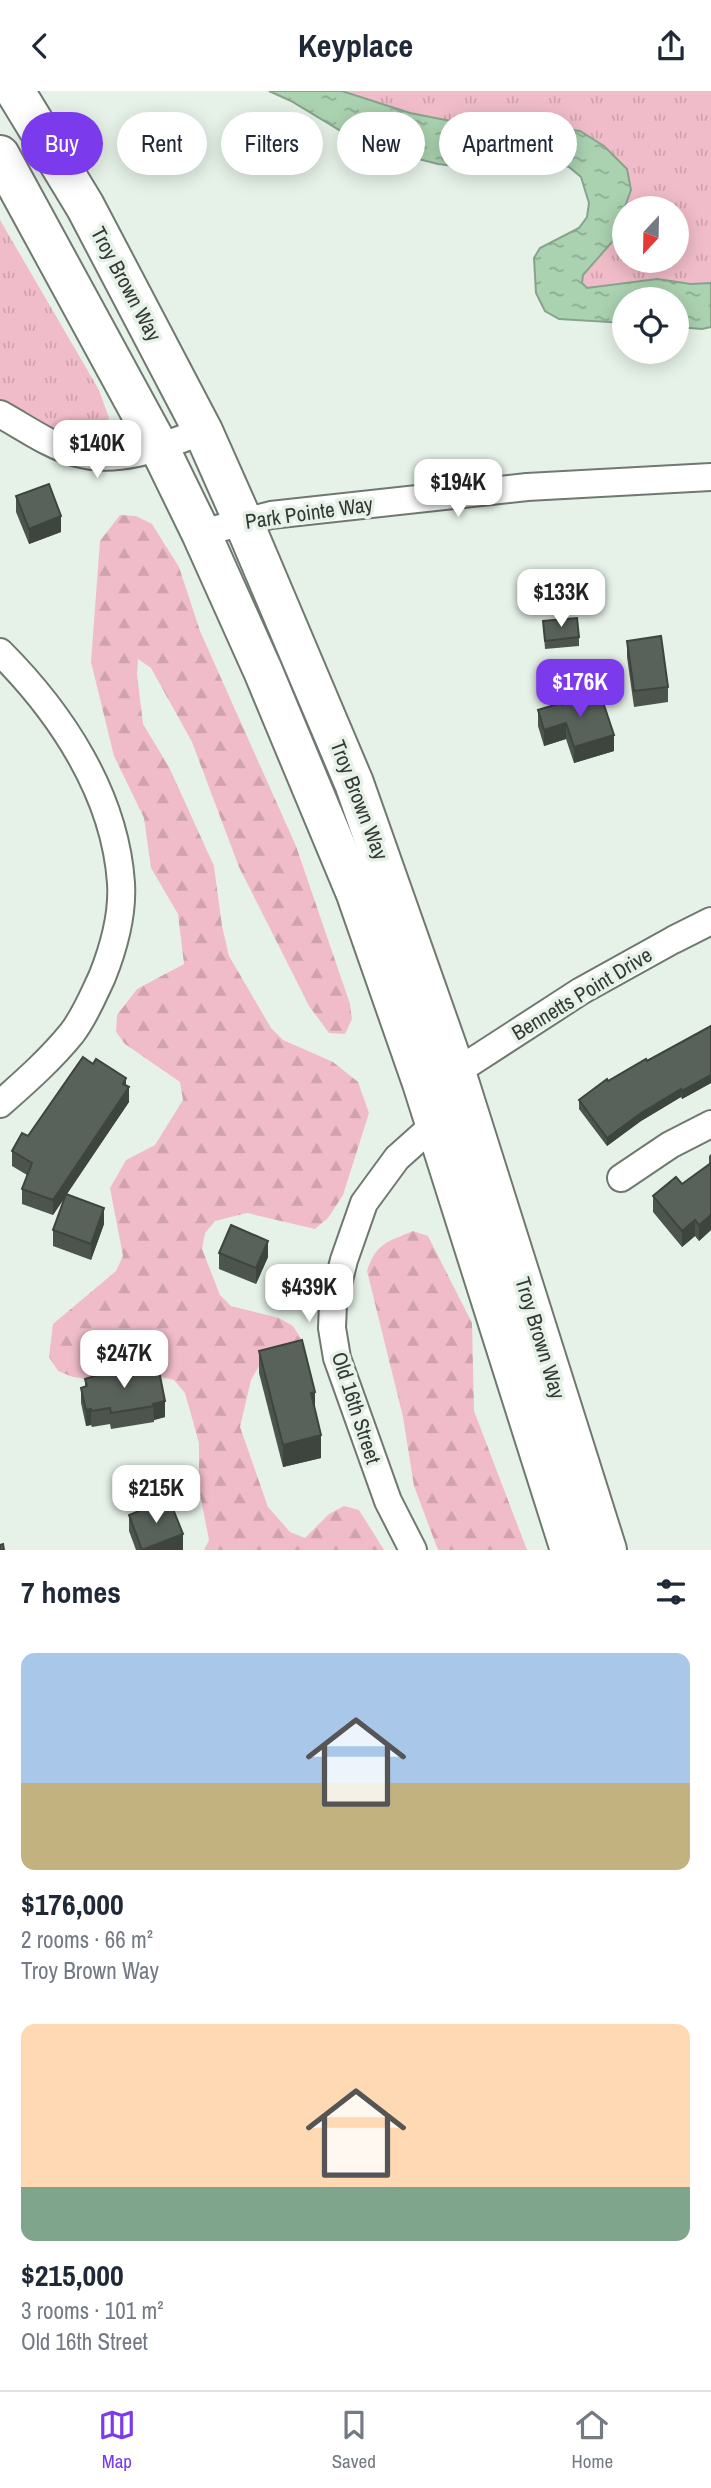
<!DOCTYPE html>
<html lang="en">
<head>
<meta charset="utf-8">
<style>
  body { margin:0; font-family:"Archivo Narrow",sans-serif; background:#f6f6f7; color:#1f2937; height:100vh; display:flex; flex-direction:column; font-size:26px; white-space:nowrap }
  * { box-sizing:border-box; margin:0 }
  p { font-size:23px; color:#747a83 }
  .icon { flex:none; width:38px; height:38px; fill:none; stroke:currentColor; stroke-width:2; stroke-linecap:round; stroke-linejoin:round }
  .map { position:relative; height:1459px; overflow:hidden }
  .sheet { display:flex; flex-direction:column; background:#fff; flex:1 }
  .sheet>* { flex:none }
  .guide { position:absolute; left:21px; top:21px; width:670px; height:63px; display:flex; gap:14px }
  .needle { width:46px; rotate:202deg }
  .tools { position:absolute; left:612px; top:105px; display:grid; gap:14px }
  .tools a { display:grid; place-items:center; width:77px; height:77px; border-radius:50%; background:#fff; box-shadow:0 4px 18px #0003; font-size:35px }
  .price { position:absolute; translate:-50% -60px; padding:0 16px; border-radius:14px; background:#fff; color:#222; font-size:23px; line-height:46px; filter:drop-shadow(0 2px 4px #0008) }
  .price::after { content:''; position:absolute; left:50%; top:42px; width:21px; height:16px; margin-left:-10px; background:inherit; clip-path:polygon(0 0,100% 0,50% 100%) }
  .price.current { background:#7c3aed; color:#fff }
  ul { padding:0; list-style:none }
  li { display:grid; align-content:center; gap:14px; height:371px; padding:0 21px }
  li span { display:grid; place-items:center; height:217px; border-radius:14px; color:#555 }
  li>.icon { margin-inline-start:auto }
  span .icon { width:126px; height:126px; fill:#fffc; stroke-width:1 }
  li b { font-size:30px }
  h2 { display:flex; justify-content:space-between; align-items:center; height:84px; padding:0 21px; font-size:30px }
  .chip { padding:0 24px; border-radius:32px; background:#fff; box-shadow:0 4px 18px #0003; font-size:24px; line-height:63px }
  .chip.current { background:#7c3aed; color:#fff }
  header { display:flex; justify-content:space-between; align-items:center; height:91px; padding:0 21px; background:#fff; font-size:32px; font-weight:700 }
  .dock { display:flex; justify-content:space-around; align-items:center; height:98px; border-top:2px solid #e0e1e3; background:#fff; font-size:19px; color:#747a83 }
  .dock a { display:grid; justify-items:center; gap:4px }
  .dock .current { color:#7c3aed }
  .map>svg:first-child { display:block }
</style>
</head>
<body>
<header><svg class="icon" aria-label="back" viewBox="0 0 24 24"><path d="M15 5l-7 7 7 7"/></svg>Keyplace<svg class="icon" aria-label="share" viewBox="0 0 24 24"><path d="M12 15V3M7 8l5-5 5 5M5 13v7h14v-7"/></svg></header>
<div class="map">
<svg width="711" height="1459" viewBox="0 0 711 1459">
  <defs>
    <pattern id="grass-tufts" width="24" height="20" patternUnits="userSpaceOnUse" patternTransform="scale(1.75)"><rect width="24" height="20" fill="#f1bcc9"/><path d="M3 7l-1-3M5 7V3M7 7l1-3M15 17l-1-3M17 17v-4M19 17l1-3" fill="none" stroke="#cfa2ad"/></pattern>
    <pattern id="forest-firs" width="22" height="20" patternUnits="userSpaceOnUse" patternTransform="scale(1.75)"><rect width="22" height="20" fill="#f1bcc9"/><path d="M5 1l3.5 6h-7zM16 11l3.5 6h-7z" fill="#cfa2ad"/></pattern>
    <pattern id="water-ripples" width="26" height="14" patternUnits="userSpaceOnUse" patternTransform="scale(1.75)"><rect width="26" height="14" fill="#aad2b0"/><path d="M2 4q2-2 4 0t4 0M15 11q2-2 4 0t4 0" fill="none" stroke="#8bab90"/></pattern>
  </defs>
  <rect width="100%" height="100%" fill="#e6f2e8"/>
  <g fill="url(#grass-tufts)">
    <path d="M342,0H711V192L691,193L657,188L586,197L582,192L583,184L612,151L625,120V170H677V117H625L631,99L556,37L502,40L410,22Z"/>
    <path d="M0,129L99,299L109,327C105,335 103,341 95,344C72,352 21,321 0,310Z"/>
  </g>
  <g fill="url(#forest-firs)">
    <path d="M120,424L136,425L152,433L179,476L200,540L296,755L350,913L352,928L345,943L329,942L309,915L239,776L192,651L151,577L138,568L137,583L143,633L169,676L214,775L222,835L229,865L271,937L283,949L333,971L358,991L369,1022L343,1104L328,1127L315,1138L247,1122L215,1130L205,1142L202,1158L220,1204L231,1215L279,1227L293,1235L302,1249L290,1261L259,1275L251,1289L240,1336L268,1416L290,1441L305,1447L329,1423L344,1415L359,1419L384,1459H204L209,1449L199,1398V1352L185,1302L174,1289L157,1285L109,1291L73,1286L58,1280L49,1266L53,1233L116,1180L123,1165L110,1097L126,1069L155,1054L183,1009L180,991L125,953L116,941L117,924L137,898L184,873L178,823L151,777L144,727L114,665L91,571L100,450Z"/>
    <path d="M413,1140L428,1145L472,1232L474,1320L527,1459H438L414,1395L403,1326L367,1180C376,1152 387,1151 413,1140Z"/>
  </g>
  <path fill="url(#water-ripples)" stroke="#87a48b" stroke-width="2" d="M269,0H342L410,22L502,40L556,37L580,40L604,55L627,78L631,99L612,151L583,184L582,192L587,197L657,188L691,193L711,192V236L702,238L677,236V208H625V232L559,228L545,220L536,202L534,167L540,157L579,137L587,126L589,112L581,86L569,76L552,71L527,78L487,79L438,73L364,54L291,10Z"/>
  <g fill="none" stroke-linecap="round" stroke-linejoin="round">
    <defs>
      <g id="minor">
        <path d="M0,323C24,336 50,355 77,362C120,374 163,355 203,340"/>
        <path d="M201,442L271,424L527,396L711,386"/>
        <path d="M0,561C61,622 115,703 121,792C123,824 114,856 102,886C93,905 85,925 72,942C51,968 25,991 0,1013"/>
        <path d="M456,981L581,900L673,849L711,830"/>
        <path d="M621,1087L670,1054L711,1033"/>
        <path d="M413,1459L388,1410L337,1267L332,1237L333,1213L344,1169L364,1112L397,1067L435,1033"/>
      </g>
      <g id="primary">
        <path d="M15,0L85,115L203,340L243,430L354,692L456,981L607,1459"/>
        <path d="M0,64L159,356L201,442L263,580L356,803L422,992L570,1459"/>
      </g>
    </defs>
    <use href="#minor" stroke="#6f7970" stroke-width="30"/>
    <use href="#primary" stroke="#6f7970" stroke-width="42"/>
    <use href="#minor" stroke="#fff" stroke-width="26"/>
    <use href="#primary" stroke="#fff" stroke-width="38"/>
  </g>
  <g fill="#4c544d">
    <path d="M16,405L61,441L29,453L16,421Z"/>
    <path d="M543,530L579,546V555L545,558Z"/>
    <path d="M627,550L668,596V611L634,616L627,566Z"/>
    <path d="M562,614L614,660L574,672L566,648L544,655L538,635V619Z"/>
    <path d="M711,935V992L682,1008L681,1006L641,1030L607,1055L579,1018V1009L608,990Z"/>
    <path d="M126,995L129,1011L66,1103L104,1133L91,1169L53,1155V1139L65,1106L53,1124L22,1113V1098L27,1084L12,1075V1060L28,1045Z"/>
    <path d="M711,1063V1139L699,1150L695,1145L682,1156L653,1121V1105L682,1093L709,1074V1065Z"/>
    <path d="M219,1162L268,1166L256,1193L219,1178Z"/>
    <path d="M259,1260L315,1320L321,1367L283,1376L259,1282Z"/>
    <path d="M158,1275L165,1326L154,1329V1331L111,1338L110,1333L92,1336L91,1334L86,1335L81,1312V1297L85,1296V1288Z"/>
    <path d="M129,1424L183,1459H136L129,1440Z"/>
  </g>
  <g fill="#3e453f">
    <path d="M61,425V441L29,453V438Z"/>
    <path d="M566,632V648L544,655V639Z"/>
    <path d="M614,644V660L574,672V656Z"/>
    <path d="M711,984V992L682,1008V1000Z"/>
    <path d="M126,987V1000L129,996V1011L53,1124V1109Z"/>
    <path d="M681,998V1006L641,1030L607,1055V1047L641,1022Z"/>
    <path d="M104,1117V1133L91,1169V1153Z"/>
    <path d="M711,1124V1139L699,1150V1134Z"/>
    <path d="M695,1129V1145L682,1156V1140Z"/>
    <path d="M268,1150V1166L256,1193V1177Z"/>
    <path d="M315,1301V1323L311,1302Z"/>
    <path d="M165,1310V1326L154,1329L153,1313Z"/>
    <path d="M91,1318V1334L86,1335V1319Z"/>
    <path d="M321,1344V1367L283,1376V1354Z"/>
    <path d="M183,1443V1459H144Z"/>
  </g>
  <g fill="#58625a" stroke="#3e453f" stroke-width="2">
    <path d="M49,393L61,425L29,438L16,405Z"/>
    <path d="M577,527L579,546L545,550L543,530Z"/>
    <path d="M661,545L668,596L634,600L627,550Z"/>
    <path d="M600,602L614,644L574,656L566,632L544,639L538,619L561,612L562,614Z"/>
    <path d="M711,935V984L682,1000L681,998L641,1022L607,1047L579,1009L607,988L608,990L646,968L647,970Z"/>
    <path d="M83,966L93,973L96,968L126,987L123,993L129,996L53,1109L22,1098L32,1072L12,1060L22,1042L28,1045Z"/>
    <path d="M711,1072V1124L699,1134L695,1129L682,1140L653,1105L676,1086L682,1093Z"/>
    <path d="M66,1103L104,1117L91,1153L53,1139Z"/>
    <path d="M231,1134L268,1150L256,1177L219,1162Z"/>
    <path d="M302,1249L315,1301L311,1302L321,1344L283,1354L259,1260Z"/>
    <path d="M158,1275L165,1310L153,1313L154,1315L111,1322L110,1317L92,1320L91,1318L86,1319L81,1297L87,1295L85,1288L105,1282Z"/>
    <path d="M169,1408L183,1443L142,1459L129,1424Z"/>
    <path d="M3,1453L4,1459H0V1454Z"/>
  </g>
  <g text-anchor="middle" stroke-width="7" stroke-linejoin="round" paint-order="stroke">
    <g font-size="21" fill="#343935" stroke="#e6f2e8">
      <text transform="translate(126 193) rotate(62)" y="7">Troy Brown Way</text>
      <text transform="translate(309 422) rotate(-8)" y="7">Park Pointe Way</text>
      <text transform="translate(359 709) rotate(69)" y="7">Troy Brown Way</text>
      <text transform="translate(582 903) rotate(-31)" y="7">Bennetts Point Drive</text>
      <text transform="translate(540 1247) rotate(73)" y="7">Troy Brown Way</text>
      <text transform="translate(356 1317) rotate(72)" y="7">Old 16th Street</text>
    </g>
  </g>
</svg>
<div class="tools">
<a><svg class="needle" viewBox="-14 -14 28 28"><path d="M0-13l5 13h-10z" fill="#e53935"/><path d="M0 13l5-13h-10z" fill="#747a83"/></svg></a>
<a><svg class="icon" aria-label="locate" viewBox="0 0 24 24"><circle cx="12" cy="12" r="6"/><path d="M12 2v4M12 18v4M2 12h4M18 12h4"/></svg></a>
</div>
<b class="price" style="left:97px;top:389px">$140K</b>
<b class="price" style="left:458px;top:428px">$194K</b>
<b class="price" style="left:561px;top:538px">$133K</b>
<b class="price current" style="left:580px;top:628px">$176K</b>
<b class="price" style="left:309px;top:1233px">$439K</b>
<b class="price" style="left:124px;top:1299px">$247K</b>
<b class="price" style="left:156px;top:1434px">$215K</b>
<div class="guide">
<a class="chip current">Buy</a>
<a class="chip">Rent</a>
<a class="chip">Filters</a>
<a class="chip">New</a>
<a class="chip">Apartment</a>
</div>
</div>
<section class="sheet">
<h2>7 homes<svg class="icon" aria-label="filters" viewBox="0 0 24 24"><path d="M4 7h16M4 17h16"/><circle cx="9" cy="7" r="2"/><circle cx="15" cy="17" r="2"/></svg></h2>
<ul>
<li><span style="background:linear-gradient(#a9c7e8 60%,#c2b280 0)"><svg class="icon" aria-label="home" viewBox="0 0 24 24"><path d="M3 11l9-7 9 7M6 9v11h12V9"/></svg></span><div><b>$176,000</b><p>2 rooms · 66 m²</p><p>Troy Brown Way</p></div></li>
<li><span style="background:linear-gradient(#ffd9b3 75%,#7fa58c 0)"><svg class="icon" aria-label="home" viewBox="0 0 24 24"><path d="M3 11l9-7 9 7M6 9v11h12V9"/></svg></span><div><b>$215,000</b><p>3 rooms · 101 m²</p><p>Old 16th Street</p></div></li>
</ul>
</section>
<nav class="dock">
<a class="current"><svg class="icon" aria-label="map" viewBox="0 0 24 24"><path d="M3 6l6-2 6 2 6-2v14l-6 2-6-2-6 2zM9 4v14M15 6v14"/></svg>Map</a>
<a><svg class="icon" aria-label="saved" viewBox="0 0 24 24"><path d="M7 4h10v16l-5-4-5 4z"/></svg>Saved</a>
<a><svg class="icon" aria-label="home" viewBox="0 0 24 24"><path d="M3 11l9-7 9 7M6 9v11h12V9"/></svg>Home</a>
</nav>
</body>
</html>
